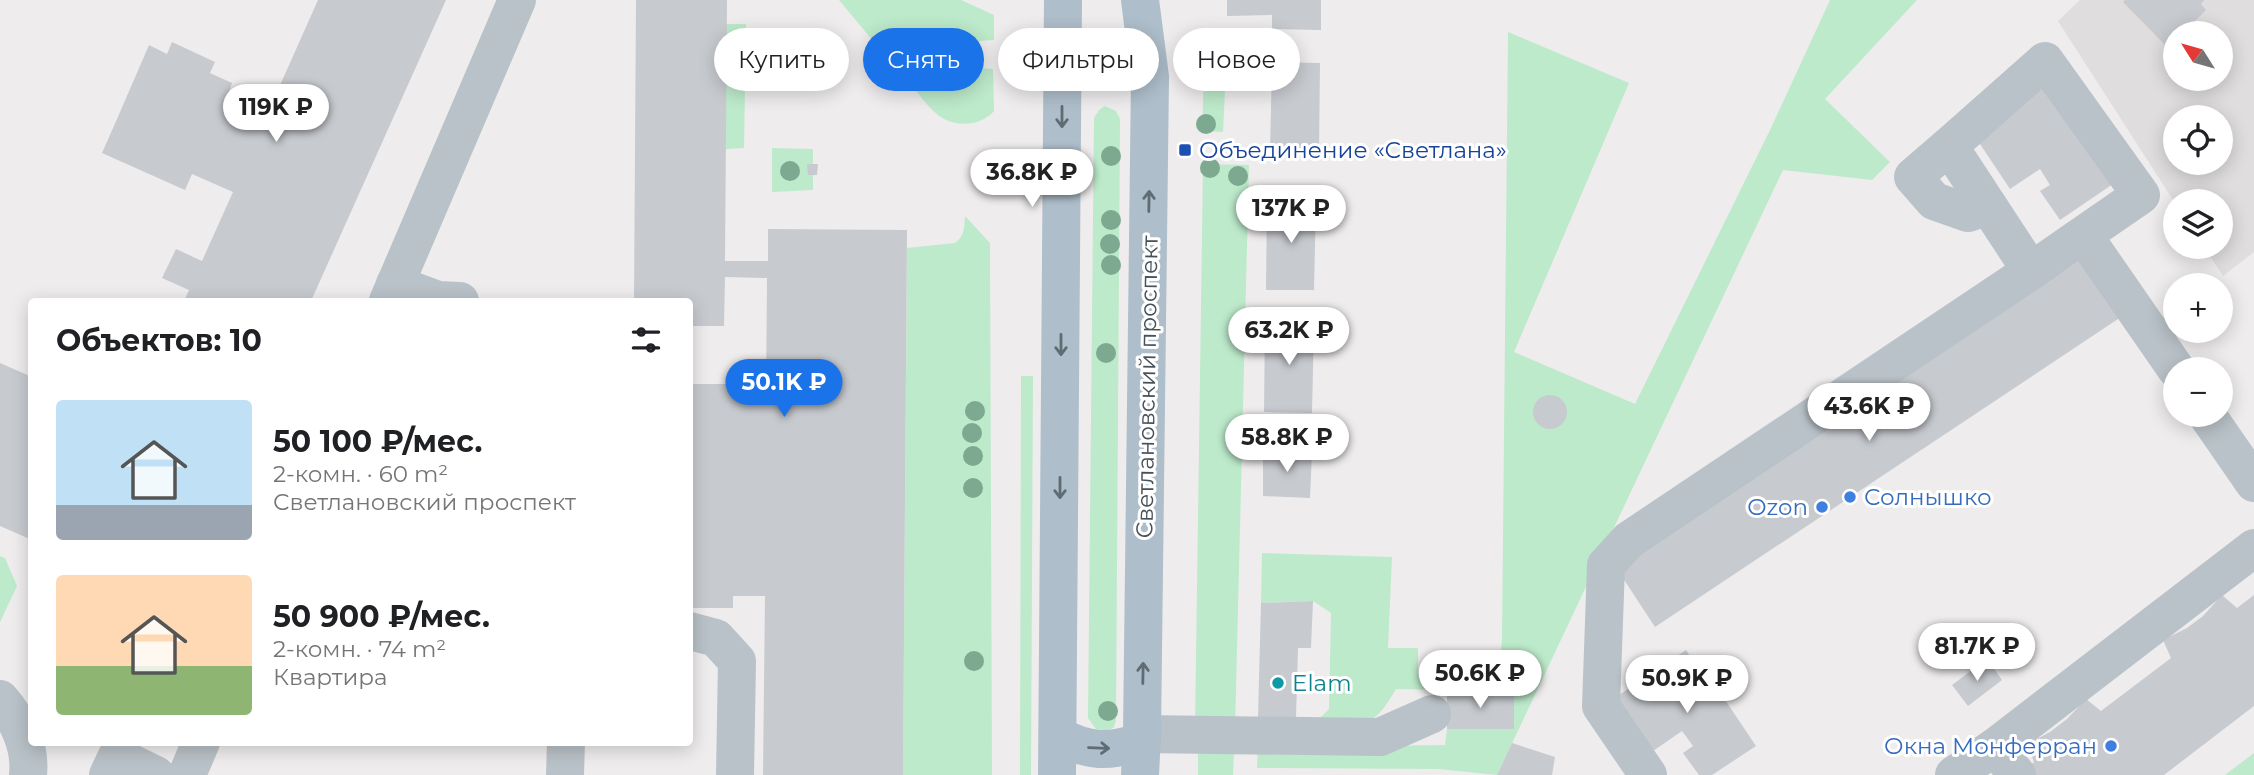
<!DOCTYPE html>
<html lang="ru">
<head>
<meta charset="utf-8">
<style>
  body { margin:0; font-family:Montserrat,sans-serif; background:#f2f2f2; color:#202124; height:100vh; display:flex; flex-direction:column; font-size:26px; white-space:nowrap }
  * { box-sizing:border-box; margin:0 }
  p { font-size:23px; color:#757577 }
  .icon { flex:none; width:38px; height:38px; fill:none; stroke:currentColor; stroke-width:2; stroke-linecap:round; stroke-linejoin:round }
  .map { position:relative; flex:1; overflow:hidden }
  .sheet { position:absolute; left:28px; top:298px; width:665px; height:448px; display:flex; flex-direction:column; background:#fff; border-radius:7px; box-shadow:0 4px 18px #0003 }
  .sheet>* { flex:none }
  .top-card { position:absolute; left:714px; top:28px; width:665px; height:63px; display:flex; gap:14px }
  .needle { width:46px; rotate:307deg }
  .fabs { position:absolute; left:2163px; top:21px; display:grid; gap:14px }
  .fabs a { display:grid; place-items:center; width:70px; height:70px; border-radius:50%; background:#fff; box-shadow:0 4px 18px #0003; font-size:35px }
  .price { position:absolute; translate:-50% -60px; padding:0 16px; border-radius:24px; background:#fff; color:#222; font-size:23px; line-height:46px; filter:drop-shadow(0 2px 4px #0008) }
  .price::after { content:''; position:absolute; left:50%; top:42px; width:21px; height:16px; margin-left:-10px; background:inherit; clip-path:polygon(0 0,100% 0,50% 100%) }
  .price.current { background:#1a73e8; color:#fff }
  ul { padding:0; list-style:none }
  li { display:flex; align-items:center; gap:21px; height:175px; padding:0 28px }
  li span { display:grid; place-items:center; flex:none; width:196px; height:140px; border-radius:7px; color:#555 }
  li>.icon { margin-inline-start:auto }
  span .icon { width:84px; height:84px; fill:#fffc; stroke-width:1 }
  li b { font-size:30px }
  h2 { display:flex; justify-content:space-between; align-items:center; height:84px; padding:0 28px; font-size:30px }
  .tag { padding:0 24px; border-radius:32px; background:#fff; box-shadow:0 4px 18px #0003; font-size:24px; line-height:63px }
  .tag.current { background:#1a73e8; color:#fff }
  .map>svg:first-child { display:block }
</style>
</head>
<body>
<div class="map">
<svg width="2254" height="775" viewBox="0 0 2254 775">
  <rect width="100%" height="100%" fill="#efeced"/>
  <path fill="#e0ddde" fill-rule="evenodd" d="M2080,0H2254V252L2223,276L2204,247H2221V201L2175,203L2058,21ZM2175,33H2221V79H2175ZM2175,117H2221V163H2175Z"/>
  <g fill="#bdeacb">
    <path d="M839,0H961L994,15V40L979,41L980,68L993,69L994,111C982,125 960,127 944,119C931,112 919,94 910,83C886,56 862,28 839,0Z"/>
    <path d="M1830,0H1917L1825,99L1890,162L1872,180L1783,170L1497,775L1438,769L1257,768L1258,748L1445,745L1447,729H1514L1447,690L1396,689C1372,731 1363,725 1320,718L1329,709L1331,613L1313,601L1261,603L1262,553L1392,557L1388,648H1418V670L1500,668L1502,638L1508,32L1629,83L1514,352L1635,404L1770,130Z"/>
    <path d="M726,24H746L744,148L726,149Z"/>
    <path d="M1205,48L1227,49L1223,132L1202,131Z"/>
    <path d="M1105,106L1116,111L1120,119L1116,720L1114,727L1108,731L1096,729L1088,718L1094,118L1099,110Z"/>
    <path d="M772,148L813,149V190L772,192Z"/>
    <path d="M1203,164L1249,165L1235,729H1195Z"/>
    <path d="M965,216L990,243L992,775H903L907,248L955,243C965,236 964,227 965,216Z"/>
    <path d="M1021,376H1033L1031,775H1020Z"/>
    <path d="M0,556L5,558L17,586L0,622Z"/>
    <path d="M1234,751L1233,775H1198V752Z"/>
    <path d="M2254,753V775H2225Z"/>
  </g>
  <g fill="#c7cacf">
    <path d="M318,0H446L311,301H184L189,290L162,278L176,249L202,261L233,192L192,174L185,190L102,153L117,119L149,45L167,54L172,42L215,62L210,73L232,83L229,92L269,110Z"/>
    <path d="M636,0H727L725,261H768V229L907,230L903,775H763L765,596H733V608H690V384H735V396H766L767,278L725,277L724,326H690V301H634Z"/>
    <path d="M1227,0H1321V30L1272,29V15L1227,16Z"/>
    <path d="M2125,0H2204L2201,4L2206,10L2183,33H2175V41L2168,48L2123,2Z"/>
    <path d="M1272,62L1320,63L1319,153L1270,152Z"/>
    <path d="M2044,88L2113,184L2060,220L2040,191L2050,185L2040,169L2010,189L1974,135Z"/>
    <path d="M807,164H818L817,175H808Z"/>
    <path d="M1267,199L1316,200L1314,290H1266Z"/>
    <path d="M2082,259L2121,317L1655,627L1617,569Z"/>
    <path d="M1265,322L1314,323L1312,413L1264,412Z"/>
    <path d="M0,363L32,377V540L0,526Z"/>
    <circle cx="1550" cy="412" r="17"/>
    <path d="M1263,451L1312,452L1310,498L1263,496Z"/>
    <path d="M2222,595L2237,608L2254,595V706L2164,775H2032L2027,768L2034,762L2027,744L2050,732L2067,719L2086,699L2101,711L2171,658L2163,640L2187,628L2203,616Z"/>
    <path d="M1313,601L1311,648H1298L1296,718L1258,717L1261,603Z"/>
    <path d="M1686,650L1701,673L1705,670L1756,746L1712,775H1699L1683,753L1693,746L1682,731L1653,751L1616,697Z"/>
    <path d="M1987,659L2002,680L1968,706L1952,685Z"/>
    <rect x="1447" y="690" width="67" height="39"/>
    <path d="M1512,743L1555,757L1552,775H1497Z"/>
  </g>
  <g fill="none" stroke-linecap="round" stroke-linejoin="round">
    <g stroke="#b9c2c8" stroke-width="38">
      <path d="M1949,146L1913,177L1934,201L1968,213L1988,206"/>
      <path d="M2084,236L2176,369"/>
      <path d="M395,284L438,300L460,301"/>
      <path d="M388,301L517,0"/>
      <path d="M2207,415L2254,483"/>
      <path d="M690,631L716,638L737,661L735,775"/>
      <path d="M0,699C18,719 31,747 28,775"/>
      <path d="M1142,734L1380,737L1432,714"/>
      <path d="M108,775L117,756L156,775"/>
      <path d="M187,775L201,742"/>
      <path d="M565,775L566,742"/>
      <path d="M1648,775L1601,706L1606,565L1629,540L2031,271L2141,195L2045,61L1949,146L2031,271"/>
      <path d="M1954,775L1995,747"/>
      <path d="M2017,775L1995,747L2254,548"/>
    </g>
    <g stroke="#aebeca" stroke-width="38">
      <path d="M1058,736C1089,752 1109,753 1142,741"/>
      <path d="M1057,775L1063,0"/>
      <path d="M1140,775L1142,734L1150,77L1140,0"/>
    </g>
  </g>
  <g fill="#7ca98f">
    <circle cx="1213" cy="68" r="10"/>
    <circle cx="1206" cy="124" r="10"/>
    <circle cx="1111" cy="156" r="10"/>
    <circle cx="1210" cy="168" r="10"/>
    <circle cx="790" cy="171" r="10"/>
    <circle cx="1238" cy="176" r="10"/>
    <circle cx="1111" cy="220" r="10"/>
    <circle cx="1110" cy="244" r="10"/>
    <circle cx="1111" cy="265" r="10"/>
    <circle cx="1106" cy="353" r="10"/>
    <circle cx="975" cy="411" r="10"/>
    <circle cx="972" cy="433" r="10"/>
    <circle cx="973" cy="456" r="10"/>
    <circle cx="973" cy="488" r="10"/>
    <circle cx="974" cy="661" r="10"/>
    <circle cx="1108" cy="711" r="10"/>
  </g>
  <defs><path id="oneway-shaft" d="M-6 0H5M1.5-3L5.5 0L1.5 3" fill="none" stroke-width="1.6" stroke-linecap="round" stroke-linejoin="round" transform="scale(1.75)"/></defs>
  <g stroke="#606c74">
    <use href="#oneway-shaft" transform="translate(1062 117) rotate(90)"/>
    <use href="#oneway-shaft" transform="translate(1149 201) rotate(-89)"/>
    <use href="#oneway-shaft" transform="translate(1061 345) rotate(90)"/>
    <use href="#oneway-shaft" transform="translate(1060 488) rotate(90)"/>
    <use href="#oneway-shaft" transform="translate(1143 673) rotate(-89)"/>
    <use href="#oneway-shaft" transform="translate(1099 748) rotate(2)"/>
  </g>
  <rect fill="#1a4fb4" stroke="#fff" stroke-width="2.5" x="1178" y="143" width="14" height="14" rx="3.5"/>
  <g fill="#3f7fe0" stroke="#fff" stroke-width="2.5">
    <circle cx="1850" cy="497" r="7"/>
    <circle cx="1822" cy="507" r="7"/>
    <circle cx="2111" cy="746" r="7"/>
  </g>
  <circle fill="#0f9aa8" stroke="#fff" stroke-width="2.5" cx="1278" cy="683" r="7"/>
  <g text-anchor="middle" stroke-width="6" stroke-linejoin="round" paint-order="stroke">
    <g font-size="23" fill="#164399" stroke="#fff" text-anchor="start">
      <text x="1199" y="158">Объединение «Светлана»</text>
    </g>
    <g font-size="23" fill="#465158" stroke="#fff">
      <text transform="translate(1147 387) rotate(-89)" y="8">Светлановский проспект</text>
    </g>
    <g font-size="23" fill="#366cbe" stroke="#fff" text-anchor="end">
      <text x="1864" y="505" text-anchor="start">Солнышко</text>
      <text x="1808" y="515">Ozon</text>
      <text x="2097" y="754">Окна Монферран</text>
    </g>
    <g font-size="23" fill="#0d838f" stroke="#fff" text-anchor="start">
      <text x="1292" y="691">Elam</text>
    </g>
  </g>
</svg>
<div class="fabs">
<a><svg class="needle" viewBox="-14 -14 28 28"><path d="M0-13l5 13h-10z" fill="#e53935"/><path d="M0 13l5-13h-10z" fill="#757577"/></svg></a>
<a><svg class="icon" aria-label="locate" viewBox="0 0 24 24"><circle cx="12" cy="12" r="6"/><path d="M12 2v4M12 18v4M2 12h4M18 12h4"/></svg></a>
<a><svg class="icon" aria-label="layers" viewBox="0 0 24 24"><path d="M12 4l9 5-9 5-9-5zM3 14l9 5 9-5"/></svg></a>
<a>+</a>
<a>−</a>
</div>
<b class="price" style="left:276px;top:144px">119K ₽</b>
<b class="price" style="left:1032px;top:209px">36.8K ₽</b>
<b class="price" style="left:1291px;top:245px">137K ₽</b>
<b class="price" style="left:1289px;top:367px">63.2K ₽</b>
<b class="price current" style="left:784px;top:419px">50.1K ₽</b>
<b class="price" style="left:1869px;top:443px">43.6K ₽</b>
<b class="price" style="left:1287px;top:474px">58.8K ₽</b>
<b class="price" style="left:1977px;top:683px">81.7K ₽</b>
<b class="price" style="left:1480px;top:710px">50.6K ₽</b>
<b class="price" style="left:1687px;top:715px">50.9K ₽</b>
<div class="top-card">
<a class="tag">Купить</a>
<a class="tag current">Снять</a>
<a class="tag">Фильтры</a>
<a class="tag">Новое</a>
</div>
<section class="sheet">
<h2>Объектов: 10<svg class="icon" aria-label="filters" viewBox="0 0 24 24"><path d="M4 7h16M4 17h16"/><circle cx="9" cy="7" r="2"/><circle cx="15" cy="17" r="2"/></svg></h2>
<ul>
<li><span style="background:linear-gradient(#bfe0f5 75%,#9aa5b1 0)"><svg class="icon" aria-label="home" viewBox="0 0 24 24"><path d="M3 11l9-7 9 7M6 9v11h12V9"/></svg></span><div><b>50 100 ₽/мес.</b><p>2-комн. · 60 m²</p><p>Светлановский проспект</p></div></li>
<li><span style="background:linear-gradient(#ffd9b3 65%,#8fb573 0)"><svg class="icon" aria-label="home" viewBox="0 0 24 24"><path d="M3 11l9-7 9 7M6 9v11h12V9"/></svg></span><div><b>50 900 ₽/мес.</b><p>2-комн. · 74 m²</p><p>Квартира</p></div></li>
</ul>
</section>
</div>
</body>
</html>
